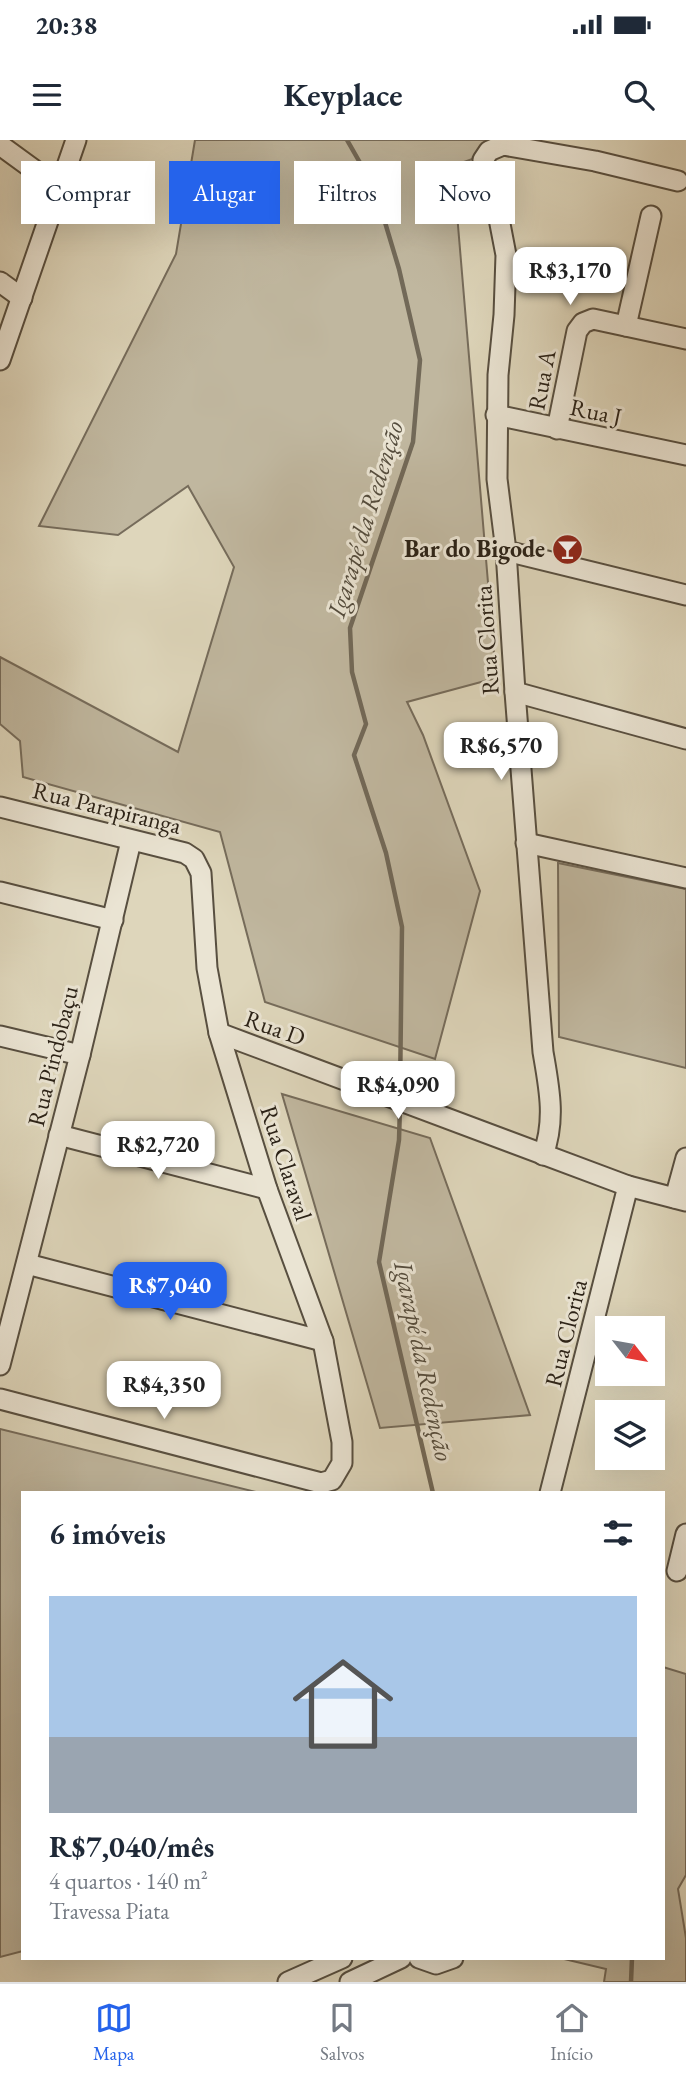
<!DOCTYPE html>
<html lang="pt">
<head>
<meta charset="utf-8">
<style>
  body { margin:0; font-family:"EB Garamond",serif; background:#f6f6f7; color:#1f2937; height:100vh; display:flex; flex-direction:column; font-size:26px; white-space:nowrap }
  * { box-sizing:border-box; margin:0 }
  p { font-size:23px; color:#747a83 }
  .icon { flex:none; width:38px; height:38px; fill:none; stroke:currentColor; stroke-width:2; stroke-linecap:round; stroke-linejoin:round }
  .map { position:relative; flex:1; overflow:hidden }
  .panel { position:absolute; left:21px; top:1351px; width:644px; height:469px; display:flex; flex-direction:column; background:#fff; border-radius:0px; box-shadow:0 7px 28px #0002 }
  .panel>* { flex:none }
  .guide { position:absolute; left:21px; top:21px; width:644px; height:63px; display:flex; gap:14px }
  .needle { width:46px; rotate:121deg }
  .controls { position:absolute; left:595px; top:1176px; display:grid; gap:14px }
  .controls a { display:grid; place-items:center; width:70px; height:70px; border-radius:0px; background:#fff; box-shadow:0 7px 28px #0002; font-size:35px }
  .price { position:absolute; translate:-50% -60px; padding:0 16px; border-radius:14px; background:#fff; color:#222; font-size:23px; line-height:46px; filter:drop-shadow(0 2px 4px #0008) }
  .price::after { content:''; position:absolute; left:50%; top:42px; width:21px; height:16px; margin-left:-10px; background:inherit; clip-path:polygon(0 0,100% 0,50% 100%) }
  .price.current { background:#2563eb; color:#fff }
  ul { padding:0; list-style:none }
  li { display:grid; align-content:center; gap:14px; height:371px; padding:0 28px }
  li+li { border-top:2px solid #e0e1e3 }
  li span { display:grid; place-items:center; height:217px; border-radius:0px; color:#555 }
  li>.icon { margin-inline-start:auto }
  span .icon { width:126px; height:126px; fill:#fffc; stroke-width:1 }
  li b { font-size:30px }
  h2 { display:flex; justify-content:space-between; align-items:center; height:84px; padding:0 28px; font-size:30px }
  .tag { padding:0 24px; border-radius:0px; background:#fff; box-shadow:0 7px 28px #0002; font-size:24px; line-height:63px }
  .tag.current { background:#2563eb; color:#fff }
  .status { display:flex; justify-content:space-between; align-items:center; height:49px; padding:0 35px; background:#fff; direction:ltr }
  .status svg { height:19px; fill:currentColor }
  header { display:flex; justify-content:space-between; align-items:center; height:91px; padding:0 28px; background:#fff; font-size:32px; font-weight:700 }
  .tab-bar { display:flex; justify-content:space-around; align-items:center; height:98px; border-top:2px solid #e0e1e3; background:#fff; font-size:19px; color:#747a83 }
  .tab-bar a { display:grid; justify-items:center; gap:4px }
  .tab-bar .current { color:#2563eb }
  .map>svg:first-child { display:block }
</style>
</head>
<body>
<div class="status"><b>20:38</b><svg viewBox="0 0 49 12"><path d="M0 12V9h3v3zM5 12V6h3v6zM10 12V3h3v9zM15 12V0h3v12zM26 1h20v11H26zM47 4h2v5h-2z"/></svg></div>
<header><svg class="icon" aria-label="menu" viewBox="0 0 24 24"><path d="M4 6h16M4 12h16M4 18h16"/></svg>Keyplace<svg class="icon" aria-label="search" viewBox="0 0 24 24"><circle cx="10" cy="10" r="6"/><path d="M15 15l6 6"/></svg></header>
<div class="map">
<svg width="686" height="1842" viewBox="0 0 686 1842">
  <rect width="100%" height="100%" fill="#ded6bb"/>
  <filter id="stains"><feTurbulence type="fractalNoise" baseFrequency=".00286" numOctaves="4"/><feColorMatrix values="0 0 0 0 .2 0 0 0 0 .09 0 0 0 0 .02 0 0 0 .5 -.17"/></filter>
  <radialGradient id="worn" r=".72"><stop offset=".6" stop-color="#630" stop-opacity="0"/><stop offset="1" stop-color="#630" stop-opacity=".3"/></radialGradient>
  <g fill="#c0b79f" stroke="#766c5b" stroke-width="2">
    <path d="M195,0H525L453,26L496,538L407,562L423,595L480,751L435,919L265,862L220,692L23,637L20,601L0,584V517L178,612L234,427L188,346L118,395L39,386L176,114Z"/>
    <path d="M558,723L686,749V928L559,897Z"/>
    <path d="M282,954L430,998L530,1275L380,1288Z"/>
    <path d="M0,1289L260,1353H23V1811L0,1817Z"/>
    <path d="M663,1527L686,1534V1735L678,1749L686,1798V1842H604L606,1829L560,1818H663Z"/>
  </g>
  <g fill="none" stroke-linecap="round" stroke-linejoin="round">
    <g stroke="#726958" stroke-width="4.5">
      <path d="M347,0L375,49L399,129L420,220L413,302L350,488L352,532L366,584L354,615L386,713L402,787L400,954"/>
      <path d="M400,966L399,1000L379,1122L433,1353"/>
      <path d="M631,1842L632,1818"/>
    </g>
    <defs>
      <g id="minor">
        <path d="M0,5L59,48"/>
        <path d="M0,142L22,158"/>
        <path d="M626,186L651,76"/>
        <path d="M0,220L76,0"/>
        <path d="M496,275L686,315"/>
        <path d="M557,289L577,191L583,183L593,179L686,199"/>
        <path d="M506,411L686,455"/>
        <path d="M515,552L686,599"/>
        <path d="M0,667L185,713L194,719L201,733L207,828L219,893L267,1049L323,1201L342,1302V1323L332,1340L321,1343L0,1259"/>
        <path d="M526,703L686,738"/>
        <path d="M0,752L113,780"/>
        <path d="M219,893L628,1046L686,1061"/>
        <path d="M0,896L80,915"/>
        <path d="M59,995L267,1049"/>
        <path d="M543,1015C556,980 549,947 543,912L515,552L506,411L497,339L498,235L504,175L506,115L495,58L483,20L489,11L503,5L595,21L678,41"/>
        <path d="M675,1058L686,1018"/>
        <path d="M27,1124L323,1201"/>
        <path d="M0,1225L80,915L131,701"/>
        <path d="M550,1353L628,1046"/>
        <path d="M677,1431L686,1394"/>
        <path d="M419,1818L436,1824L453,1818"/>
        <path d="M288,1842L342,1818"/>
        <path d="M350,1842L401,1818"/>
      </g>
    </defs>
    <use href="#minor" stroke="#584f40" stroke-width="23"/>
    <use href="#minor" stroke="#eae4d3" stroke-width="19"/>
  </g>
  <defs>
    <symbol id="bar-disc" viewBox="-11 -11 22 22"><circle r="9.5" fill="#8f2418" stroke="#eae4d3"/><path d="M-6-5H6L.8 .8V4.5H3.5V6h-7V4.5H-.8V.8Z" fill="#fff"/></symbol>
  </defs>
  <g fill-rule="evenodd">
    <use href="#bar-disc" x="550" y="392" width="35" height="35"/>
  </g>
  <g text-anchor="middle" stroke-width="6" stroke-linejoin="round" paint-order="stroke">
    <g font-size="24" fill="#2b2217" stroke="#eae4d3">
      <text transform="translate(542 240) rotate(-79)" y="8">Rua A</text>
      <text transform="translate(596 272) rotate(12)" y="8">Rua J</text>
      <text transform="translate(487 500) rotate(-94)" y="8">Rua Clorita</text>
      <text transform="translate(107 668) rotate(14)" y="8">Rua Parapiranga</text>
      <text transform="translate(275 888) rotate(20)" y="8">Rua D</text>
      <text transform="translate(53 916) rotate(-76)" y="8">Rua Pindobaçu</text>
      <text transform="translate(286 1023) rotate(72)" y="8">Rua Claraval</text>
      <text transform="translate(566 1193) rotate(-76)" y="8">Rua Clorita</text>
    </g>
    <g font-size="24" font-weight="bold" fill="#2b2217" stroke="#eae4d3" text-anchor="end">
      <text x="545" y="417">Bar do Bigode</text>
    </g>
    <g font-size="26" font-style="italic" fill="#544c3d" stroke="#eae4d3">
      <text transform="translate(365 379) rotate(-73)" y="9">Igarapé da Redenção</text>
      <text transform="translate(424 1221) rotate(78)" y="9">Igarapé da Redenção</text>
    </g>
  </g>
  <rect width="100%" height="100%" filter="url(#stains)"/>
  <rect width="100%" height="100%" fill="url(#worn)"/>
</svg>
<div class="controls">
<a><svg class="needle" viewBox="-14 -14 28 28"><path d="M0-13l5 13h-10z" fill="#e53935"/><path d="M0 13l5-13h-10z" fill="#747a83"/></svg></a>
<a><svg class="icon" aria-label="layers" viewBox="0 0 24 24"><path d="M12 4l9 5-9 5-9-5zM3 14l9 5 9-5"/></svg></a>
</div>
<b class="price" style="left:570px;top:167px">R$3,170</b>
<b class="price" style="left:501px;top:642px">R$6,570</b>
<b class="price" style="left:398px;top:981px">R$4,090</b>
<b class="price" style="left:158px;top:1041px">R$2,720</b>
<b class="price current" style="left:170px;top:1182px">R$7,040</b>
<b class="price" style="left:164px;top:1281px">R$4,350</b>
<div class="guide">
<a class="tag">Comprar</a>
<a class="tag current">Alugar</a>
<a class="tag">Filtros</a>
<a class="tag">Novo</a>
</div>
<section class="panel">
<h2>6 imóveis<svg class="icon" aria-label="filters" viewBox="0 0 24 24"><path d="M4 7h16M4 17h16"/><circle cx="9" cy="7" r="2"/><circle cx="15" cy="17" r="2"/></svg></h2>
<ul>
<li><span style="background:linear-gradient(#a9c7e8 65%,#9aa5b1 0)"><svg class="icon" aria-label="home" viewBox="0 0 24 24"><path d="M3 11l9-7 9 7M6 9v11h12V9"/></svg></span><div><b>R$7,040/mês</b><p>4 quartos · 140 m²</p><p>Travessa Piata</p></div></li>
</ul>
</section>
</div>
<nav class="tab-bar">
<a class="current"><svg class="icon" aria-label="map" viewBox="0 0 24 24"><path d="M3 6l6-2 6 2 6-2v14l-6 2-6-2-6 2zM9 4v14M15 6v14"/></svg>Mapa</a>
<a><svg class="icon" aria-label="saved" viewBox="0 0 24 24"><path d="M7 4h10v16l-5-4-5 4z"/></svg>Salvos</a>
<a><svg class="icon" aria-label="home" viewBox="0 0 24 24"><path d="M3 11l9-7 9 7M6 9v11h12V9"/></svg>Início</a>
</nav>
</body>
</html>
